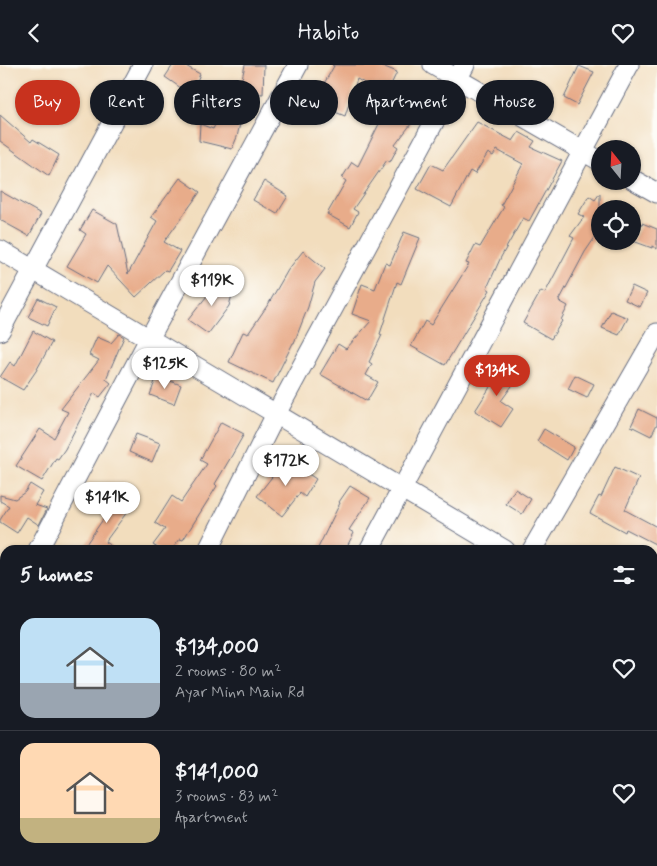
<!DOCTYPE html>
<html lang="en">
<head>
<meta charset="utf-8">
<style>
  body { margin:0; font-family:Mynerve,sans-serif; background:#242831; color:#f1f3f6; height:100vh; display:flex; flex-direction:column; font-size:19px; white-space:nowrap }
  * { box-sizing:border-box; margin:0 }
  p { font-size:16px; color:#9ea1a6 }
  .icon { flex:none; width:28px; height:28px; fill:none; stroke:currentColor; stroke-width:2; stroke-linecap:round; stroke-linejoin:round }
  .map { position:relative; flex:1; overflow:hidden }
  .drawer { position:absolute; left:0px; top:480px; width:658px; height:321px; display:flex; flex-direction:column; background:#171b24; border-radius:15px 15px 0 0; box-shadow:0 1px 4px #0004 }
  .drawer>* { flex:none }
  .guide { position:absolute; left:15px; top:15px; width:628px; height:45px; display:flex; gap:10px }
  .needle { width:32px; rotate:342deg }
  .tools { position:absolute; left:591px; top:75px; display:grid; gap:10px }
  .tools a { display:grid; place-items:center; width:50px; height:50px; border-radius:50%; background:#171b24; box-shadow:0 1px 4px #0004; font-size:25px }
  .price { position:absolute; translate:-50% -42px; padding:0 11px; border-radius:18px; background:#fff; color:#222; font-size:16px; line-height:32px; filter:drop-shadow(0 1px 2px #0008) }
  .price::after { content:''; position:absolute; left:50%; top:30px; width:15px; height:11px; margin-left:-8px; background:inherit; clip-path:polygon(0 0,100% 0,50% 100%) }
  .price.active { background:#c8321e; color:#fff }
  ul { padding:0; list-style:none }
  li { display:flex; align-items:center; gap:15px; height:125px; padding:0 20px }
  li+li { border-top:1px solid #363941 }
  li span { display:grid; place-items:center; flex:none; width:140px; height:100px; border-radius:15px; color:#555 }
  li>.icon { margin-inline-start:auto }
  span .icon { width:60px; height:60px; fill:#fffc; stroke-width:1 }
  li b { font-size:21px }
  h2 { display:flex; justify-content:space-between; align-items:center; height:60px; padding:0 20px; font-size:21px }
  .chip { padding:0 18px; border-radius:22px; background:#171b24; box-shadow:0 1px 4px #0004; font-size:18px; line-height:45px }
  .chip.active { background:#c8321e; color:#fff }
  header { display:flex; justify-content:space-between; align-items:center; height:65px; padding:0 20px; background:#171b24; font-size:22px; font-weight:600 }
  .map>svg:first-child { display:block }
</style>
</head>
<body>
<header><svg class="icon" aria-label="back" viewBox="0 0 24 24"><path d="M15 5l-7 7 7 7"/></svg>Habito<svg class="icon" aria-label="heart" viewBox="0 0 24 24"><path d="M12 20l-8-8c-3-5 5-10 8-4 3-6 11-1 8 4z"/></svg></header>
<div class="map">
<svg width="657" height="801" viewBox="0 0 657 801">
  <rect width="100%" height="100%" fill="#fdfcf7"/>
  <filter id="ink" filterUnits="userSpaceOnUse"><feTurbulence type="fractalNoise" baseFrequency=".02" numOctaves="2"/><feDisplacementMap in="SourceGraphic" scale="10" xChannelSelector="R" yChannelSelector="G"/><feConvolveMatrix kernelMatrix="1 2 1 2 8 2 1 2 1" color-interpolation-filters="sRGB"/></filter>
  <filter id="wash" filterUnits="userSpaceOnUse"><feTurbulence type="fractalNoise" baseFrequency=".0096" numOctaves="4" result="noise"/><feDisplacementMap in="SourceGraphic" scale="20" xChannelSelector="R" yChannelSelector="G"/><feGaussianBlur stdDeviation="1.12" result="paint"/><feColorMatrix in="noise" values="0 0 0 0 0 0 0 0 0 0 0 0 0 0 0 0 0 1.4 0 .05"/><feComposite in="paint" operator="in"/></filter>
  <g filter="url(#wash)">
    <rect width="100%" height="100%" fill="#f2ddbd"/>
    <g id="blocks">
      <g fill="#e8ac8a">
        <path d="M173,0H184L200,9L191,30L165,12Z"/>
        <path d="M245,0H264L263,29L239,27Z"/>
        <path d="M332,0H380L397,7L386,30L357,14L345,51L313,38L334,1Z"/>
        <path d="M579,1L594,7L577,40L564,33Z"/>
        <path d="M228,34L244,41L237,72L232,84L199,76L200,59L213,64Z"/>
        <path d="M389,43L411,59L395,80L398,82L390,97L387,95L353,144L358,147L350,162L327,149L346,116L342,113L352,97L358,101L380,57Z"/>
        <path d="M0,50L31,77L33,74L59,90L49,111L0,76Z"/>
        <path d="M477,57L513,76L519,67L535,76L531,82L562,96L529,156L523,153L501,192L487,223L490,225L445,300L411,281L425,256L431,260L469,199L466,198L475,180L480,182L504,142L501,140L523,99L497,85L493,91L488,88L475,109L470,106L451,142L417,124L431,99L443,105Z"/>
        <path d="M180,113L200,127L164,177L180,186L168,206L165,205L136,232L107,201L97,218L67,201L86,169L80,165L92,145L117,159L128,209L157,156L151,152Z"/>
        <path d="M264,116L288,131L277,149L253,135Z"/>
        <path d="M0,126L41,149L29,171L0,155Z"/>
        <path d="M600,128V165L585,187L559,236L568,241L561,255L562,256L551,274L523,258L541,226L545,228L574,173L570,171L584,152L578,149L589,131L595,135Z"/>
        <path d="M642,158L657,164V184L652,181V183L633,176Z"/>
        <path d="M404,167L420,173L401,219L397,217L380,269L382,270L369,297L372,299L366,310L378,317L367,336L320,309L338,279L346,284L371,256L352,249L362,219L375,224L385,198L390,200Z"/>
        <path d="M303,186L325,204L315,217L308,242L294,278H293L273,318L229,297L243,267L248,269L269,238L288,205Z"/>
        <path d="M218,214L233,226L229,241L208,269L188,255L210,227L208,226Z"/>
        <path d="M632,221L647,228L640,242L625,235Z"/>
        <path d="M38,233L56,242L47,261L28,252Z"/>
        <path d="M611,246L628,253L619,270L602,263Z"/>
        <path d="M33,266L52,277L36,306L23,325L0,312L10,297L15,301Z"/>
        <path d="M119,269L124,272L106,314L111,318L100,332L94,328L65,384L58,394L56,393L42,416L16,401L40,364L54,373L68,347L61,344L99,295L89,290L97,272L111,278Z"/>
        <path d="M498,301L517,314L501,336L513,344L501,362L475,346L492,319L487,315Z"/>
        <path d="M575,310L594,319L587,333L568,324Z"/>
        <path d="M157,311L181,320L174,339L150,330Z"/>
        <path d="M639,344L657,353V359L651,371L631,361Z"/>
        <path d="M221,357L244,369L231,392L215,419L217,421L183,475L180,474L172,485H161L153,480L165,464L155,458L172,431L181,437L207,399L200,395Z"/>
        <path d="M544,364L574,382L567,395L537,376Z"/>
        <path d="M136,369L160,378L152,397L129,387Z"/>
        <path d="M286,394L316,414L305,432L300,428L282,451L257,431Z"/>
        <path d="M615,402L639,413L625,445L657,462V480L626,464L625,467L590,448L599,431L601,432Z"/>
        <path d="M30,419L43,427L35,440L47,444L39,460L27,452L17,468L0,457V455L9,441L0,436V430L15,434L25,427Z"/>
        <path d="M350,421L370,433L349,465L354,468L345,485H317L340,438L339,437Z"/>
        <path d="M515,424L531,434L522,449L506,439Z"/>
        <path d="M110,428L130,443L105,477L117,485H82L106,450L98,444Z"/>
      </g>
    </g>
  </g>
  <g filter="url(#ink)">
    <use href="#blocks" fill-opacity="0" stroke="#666c7f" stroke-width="1"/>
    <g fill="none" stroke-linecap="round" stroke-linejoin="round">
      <defs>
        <g id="street">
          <path d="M433,0L600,96"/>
          <path d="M632,114L657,128"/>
          <path d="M0,185L505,485"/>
          <path d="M0,266L143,0"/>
          <path d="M38,485L149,274L298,0"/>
          <path d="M208,485L276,349L465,0"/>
          <path d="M369,485L629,0"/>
          <path d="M532,485L657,268"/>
          <path d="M0,557L5,548"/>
          <path d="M652,575L657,567"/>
          <path d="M0,623L5,626"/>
          <path d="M295,796L303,801"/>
          <path d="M45,801L48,796"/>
          <path d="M198,801L200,796"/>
          <path d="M368,801L370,796"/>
          <path d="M533,801L536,796"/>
        </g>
      </defs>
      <use href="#street" stroke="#666c7f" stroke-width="21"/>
      <use href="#street" stroke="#fff" stroke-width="19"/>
    </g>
  </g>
</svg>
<div class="tools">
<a><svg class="needle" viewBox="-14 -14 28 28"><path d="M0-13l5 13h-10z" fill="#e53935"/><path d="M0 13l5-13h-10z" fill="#9ea1a6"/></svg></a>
<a><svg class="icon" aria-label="locate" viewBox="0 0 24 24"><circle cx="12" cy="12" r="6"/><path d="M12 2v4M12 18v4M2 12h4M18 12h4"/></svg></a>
</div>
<b class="price" style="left:212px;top:242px">$119K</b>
<b class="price" style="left:165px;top:325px">$125K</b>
<b class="price active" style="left:497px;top:332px">$134K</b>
<b class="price" style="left:286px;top:422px">$172K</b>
<b class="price" style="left:107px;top:459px">$141K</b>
<div class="guide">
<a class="chip active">Buy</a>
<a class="chip">Rent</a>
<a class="chip">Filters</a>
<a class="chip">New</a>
<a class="chip">Apartment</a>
<a class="chip">House</a>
</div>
<section class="drawer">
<h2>5 homes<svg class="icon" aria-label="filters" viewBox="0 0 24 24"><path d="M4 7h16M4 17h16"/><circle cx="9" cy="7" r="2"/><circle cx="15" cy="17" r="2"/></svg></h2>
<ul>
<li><span style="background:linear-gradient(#bfe0f5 65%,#9aa5b1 0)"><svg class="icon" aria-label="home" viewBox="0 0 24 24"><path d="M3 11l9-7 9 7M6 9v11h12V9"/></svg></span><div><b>$134,000</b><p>2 rooms · 80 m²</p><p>Ayar Minn Main Rd</p></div><svg class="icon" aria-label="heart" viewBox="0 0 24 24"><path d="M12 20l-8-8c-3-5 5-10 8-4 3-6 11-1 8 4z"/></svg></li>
<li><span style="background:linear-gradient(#ffd9b3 75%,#c2b280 0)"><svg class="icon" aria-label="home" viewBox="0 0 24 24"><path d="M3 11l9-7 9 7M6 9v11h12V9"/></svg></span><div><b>$141,000</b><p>3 rooms · 83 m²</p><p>Apartment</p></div><svg class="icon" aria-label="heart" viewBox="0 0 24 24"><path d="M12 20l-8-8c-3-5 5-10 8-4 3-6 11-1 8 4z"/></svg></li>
</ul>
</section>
</div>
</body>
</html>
